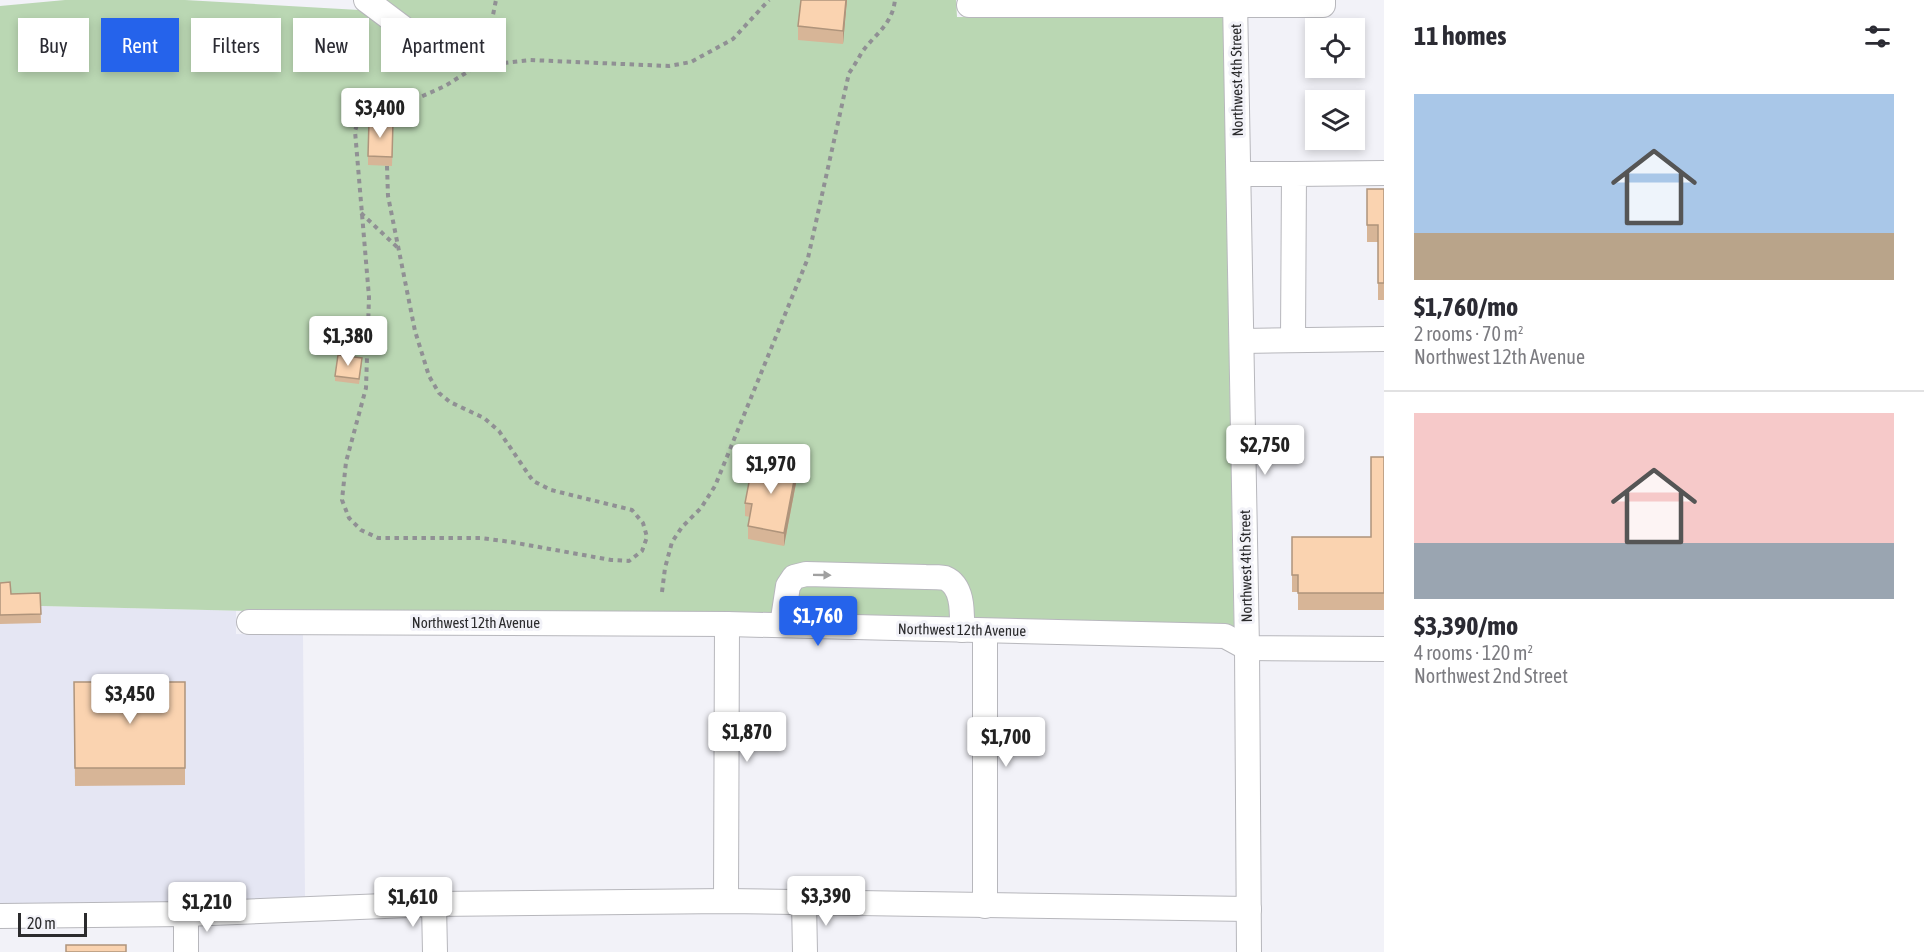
<!DOCTYPE html>
<html lang="en">
<head>
<meta charset="utf-8">
<style>
  body { margin:0; font-family:"Asap Condensed",sans-serif; background:#f2f2f3; color:#2b2b33; height:100vh; display:flex; flex-direction:column; font-size:22px; white-space:nowrap }
  * { box-sizing:border-box; margin:0 }
  p { font-size:20px; color:#7c7c81 }
  .icon { flex:none; width:33px; height:33px; fill:none; stroke:currentColor; stroke-width:2; stroke-linecap:round; stroke-linejoin:round }
  .map { position:relative; flex:1; overflow:hidden }
  .drawer { display:flex; flex-direction:column; background:#fff; width:540px }
  .drawer>* { flex:none }
  .banner { position:absolute; left:18px; top:18px; width:570px; height:54px; display:flex; gap:12px }
  .fabs { position:absolute; left:1305px; top:18px; display:grid; gap:12px }
  .fabs a { display:grid; place-items:center; width:60px; height:60px; border-radius:0px; background:#fff; box-shadow:0 3px 9px #0003; font-size:30px }
  .scale { position:absolute; left:18px; bottom:15px; width:69px; box-sizing:border-box; padding-left:6px; border:3px solid #2b2b2d; border-top:0; font-size:16px; line-height:21px; white-space:nowrap; color:#2b2b2d; -webkit-text-stroke:4px #f2f2f8; paint-order:stroke }
  .price { position:absolute; translate:-50% -51px; padding:0 14px; border-radius:6px; background:#fff; color:#222; font-size:20px; line-height:39px; filter:drop-shadow(0 2px 3px #0008) }
  .price::after { content:''; position:absolute; left:50%; top:36px; width:18px; height:14px; margin-left:-9px; background:inherit; clip-path:polygon(0 0,100% 0,50% 100%) }
  .price.current { background:#2563eb; color:#fff }
  ul { padding:0; list-style:none }
  li { display:grid; align-content:center; gap:12px; height:318px; padding:0 30px }
  li+li { border-top:2px solid #e1e1e2 }
  li span { display:grid; place-items:center; height:186px; border-radius:0px; color:#555 }
  li>.icon { margin-inline-start:auto }
  span .icon { width:108px; height:108px; fill:#fffc; stroke-width:1 }
  li b { font-size:26px }
  h2 { display:flex; justify-content:space-between; align-items:center; height:72px; padding:0 30px; font-size:26px }
  .tag { padding:0 21px; border-radius:0px; background:#fff; box-shadow:0 3px 9px #0003; font-size:21px; line-height:54px }
  .tag.current { background:#2563eb; color:#fff }
  main { display:flex; flex:1; min-height:0 }
  .map>svg:first-child { display:block }
</style>
</head>
<body>
<main>
<div class="map">
<svg width="1384" height="952" viewBox="0 0 1384 952">
  <rect width="100%" height="100%" fill="#f2f2f8"/>
  <path fill="#e5e6f3" d="M0,605L249,611H236V634L303,635L305,898L186,902L0,904Z"/>
  <path fill="#bad7b3" d="M65,0H185L359,10L404,44L420,26L386,0H956L957,17H1223L1234,627L1225,624L249,611L0,605V6Z"/>
  <g fill="none" stroke-linecap="round" stroke-linejoin="round">
    <defs>
      <g id="minor">
        <path d="M366,0L402,27"/>
        <path d="M1235,0L1247,648L1249,952"/>
        <path d="M969,5H1323V0"/>
        <path d="M1239,174H1294"/>
        <path d="M1293,339L1294,174L1384,173"/>
        <path d="M1242,341L1384,339"/>
        <path d="M249,622L727,624L1225,636L1247,648L1384,649"/>
        <path d="M782,625L788,586L794,577L806,574L926,577C931,577 940,577 945,578C964,586 962,614 962,630"/>
        <path d="M985,631V906"/>
        <path d="M726,901L727,624"/>
        <path d="M804,902L805,952"/>
        <path d="M434,904L435,952"/>
        <path d="M0,916L186,914L434,904L726,901L1249,909"/>
        <path d="M186,952V914"/>
      </g>
    </defs>
    <use href="#minor" stroke="#b7b7bc" stroke-width="26"/>
    <g stroke="#909094" stroke-width="4" stroke-dasharray="4.5 4.5" stroke-linecap="butt">
      <path d="M477,66L530,60L669,66L691,62L733,39L769,0"/>
      <path d="M387,166L388,196L415,331L429,376L439,393L450,402L484,418L499,431L533,481L551,490L632,510L643,523L647,537L642,551L629,561L611,560L511,542L481,538H378L361,530L349,518L342,500L346,462L366,388L369,297L355,131L362,108L372,100L387,102L396,108L445,86L477,66L493,15L496,0"/>
      <path d="M361,213L397,247"/>
      <path d="M662,592L665,568L672,542L682,527L701,508L715,486L808,258L849,73C854,66 858,59 862,52C876,33 892,25 895,0"/>
    </g>
    <use href="#minor" stroke="#fff" stroke-width="24"/>
  </g>
  <g fill="#d7b597">
    <path d="M847,0L843,44L798,40V26Z"/>
    <path d="M393,131L392,166L368,165V156Z"/>
    <path d="M1367,189H1384V300H1378V242H1367Z"/>
    <path d="M362,363L359,384L335,381V376Z"/>
    <path d="M1384,457V610H1298V592H1292V537H1371Z"/>
    <path d="M759,478H797L784,546L748,539V526L750,517L745,516V503Z"/>
    <path d="M0,583L11,594L40,593L41,623L0,624Z"/>
    <path d="M74,682H185V785L75,786Z"/>
  </g>
  <g fill="#af947b">
    <path d="M846,0H847L843,44V31Z"/>
    <path d="M797,465V478L784,546V533Z"/>
  </g>
  <g fill="#fad3b0" stroke="#af947b" stroke-width="1.5">
    <path d="M801,0H846L843,31L798,26Z"/>
    <path d="M369,121L393,122L392,157L368,156Z"/>
    <path d="M1367,189H1384V283H1378V225H1367Z"/>
    <path d="M338,355L362,358L359,379L335,376Z"/>
    <path d="M1371,457H1384V593H1298V575H1292V537H1371Z"/>
    <path d="M763,458L797,465L784,533L748,526L752,504L745,503L750,477L759,478Z"/>
    <path d="M10,582L11,594L40,593L41,614L0,615V583Z"/>
    <path d="M74,682H185V768H75Z"/>
    <rect x="66" y="945" width="60" height="7"/>
  </g>
  <defs><path id="oneway-solid" d="M-6-.8H1V-3.2L6.5 0L1 3.2V.8H-6Z" transform="scale(1.5)"/></defs>
  <use fill="#a0a0a0" href="#oneway-solid" transform="translate(822 575) rotate(1)"/>
  <g text-anchor="middle" stroke-width="6" stroke-linejoin="round" paint-order="stroke">
    <g font-size="15" fill="#2b2b2d" stroke="#f2f2f8">
      <text transform="translate(1237 80) rotate(-91)" y="5">Northwest 4th Street</text>
      <text transform="translate(1246 566) rotate(-91)" y="5">Northwest 4th Street</text>
      <text x="476" y="628">Northwest 12th Avenue</text>
      <text transform="translate(962 630) rotate(1)" y="5">Northwest 12th Avenue</text>
    </g>
  </g>
</svg>
<div class="fabs">
<a><svg class="icon" aria-label="locate" viewBox="0 0 24 24"><circle cx="12" cy="12" r="6"/><path d="M12 2v4M12 18v4M2 12h4M18 12h4"/></svg></a>
<a><svg class="icon" aria-label="layers" viewBox="0 0 24 24"><path d="M12 4l9 5-9 5-9-5zM3 14l9 5 9-5"/></svg></a>
</div>
<div class="scale">20 m</div>
<b class="price" style="left:380px;top:139px">$3,400</b>
<b class="price" style="left:348px;top:367px">$1,380</b>
<b class="price" style="left:1265px;top:476px">$2,750</b>
<b class="price" style="left:771px;top:495px">$1,970</b>
<b class="price current" style="left:818px;top:647px">$1,760</b>
<b class="price" style="left:130px;top:725px">$3,450</b>
<b class="price" style="left:747px;top:763px">$1,870</b>
<b class="price" style="left:1006px;top:768px">$1,700</b>
<b class="price" style="left:826px;top:927px">$3,390</b>
<b class="price" style="left:413px;top:928px">$1,610</b>
<b class="price" style="left:207px;top:933px">$1,210</b>
<div class="banner">
<a class="tag">Buy</a>
<a class="tag current">Rent</a>
<a class="tag">Filters</a>
<a class="tag">New</a>
<a class="tag">Apartment</a>
</div>
</div>
<section class="drawer">
<h2>11 homes<svg class="icon" aria-label="filters" viewBox="0 0 24 24"><path d="M4 7h16M4 17h16"/><circle cx="9" cy="7" r="2"/><circle cx="15" cy="17" r="2"/></svg></h2>
<ul>
<li><span style="background:linear-gradient(#a9c7e8 75%,#b9a48a 0)"><svg class="icon" aria-label="home" viewBox="0 0 24 24"><path d="M3 11l9-7 9 7M6 9v11h12V9"/></svg></span><div><b>$1,760/mo</b><p>2 rooms · 70 m²</p><p>Northwest 12th Avenue</p></div></li>
<li><span style="background:linear-gradient(#f6c9c9 70%,#9aa5b1 0)"><svg class="icon" aria-label="home" viewBox="0 0 24 24"><path d="M3 11l9-7 9 7M6 9v11h12V9"/></svg></span><div><b>$3,390/mo</b><p>4 rooms · 120 m²</p><p>Northwest 2nd Street</p></div></li>
</ul>
</section>
</main>
</body>
</html>
